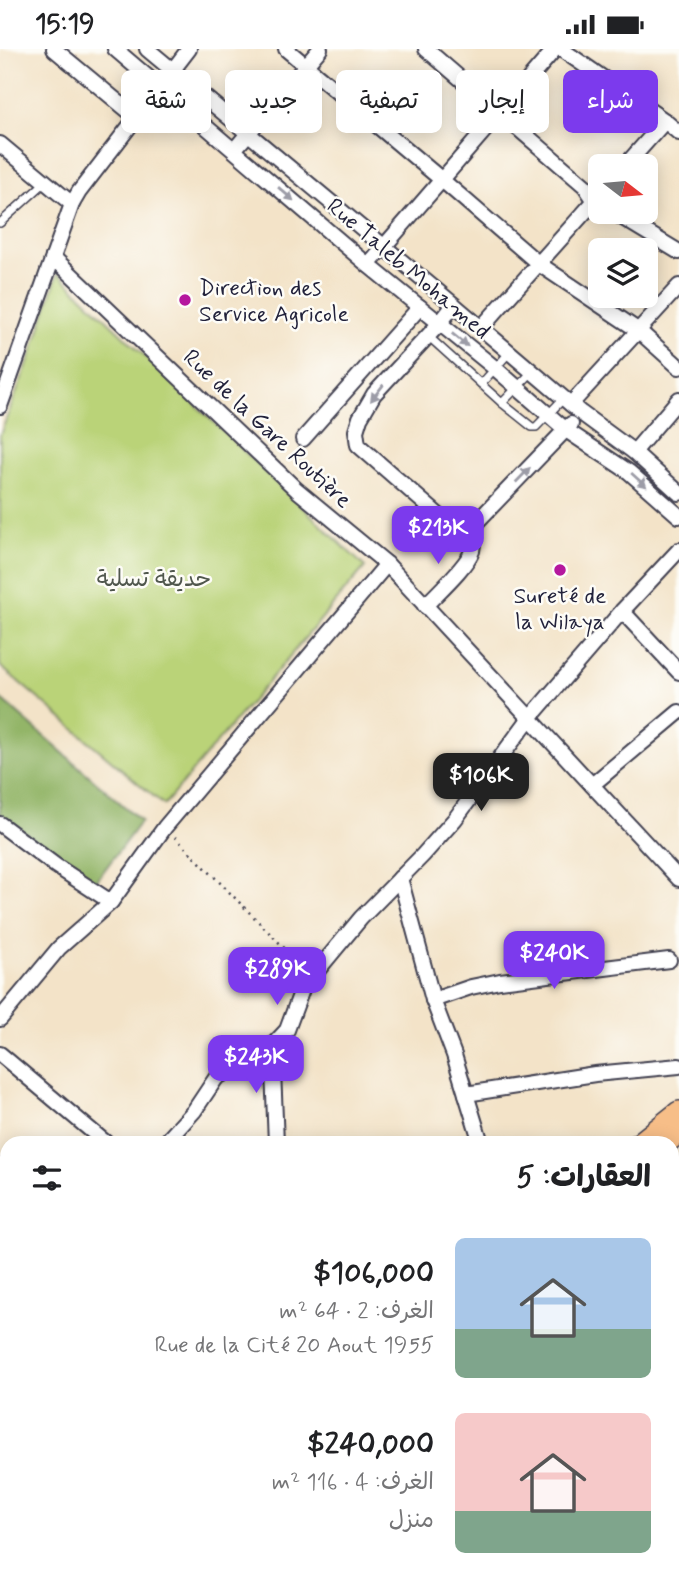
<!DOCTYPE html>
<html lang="ar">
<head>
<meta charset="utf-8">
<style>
  body { margin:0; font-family:Mynerve,"Playpen Sans Arabic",sans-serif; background:#f2f2f2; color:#202124; direction:rtl; height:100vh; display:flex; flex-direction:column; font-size:26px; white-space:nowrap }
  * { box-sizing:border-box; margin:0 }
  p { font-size:23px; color:#757577 }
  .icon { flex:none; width:38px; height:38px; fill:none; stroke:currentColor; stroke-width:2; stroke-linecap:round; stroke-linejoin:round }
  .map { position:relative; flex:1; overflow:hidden; direction:ltr }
  .sheet { position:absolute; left:0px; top:1087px; width:679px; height:450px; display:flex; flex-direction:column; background:#fff; border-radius:21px 21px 0 0; box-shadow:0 4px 18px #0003; direction:rtl }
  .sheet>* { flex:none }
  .top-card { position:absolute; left:21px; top:21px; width:637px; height:63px; direction:rtl; display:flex; gap:14px }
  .needle { width:46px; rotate:106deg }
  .controls { position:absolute; left:588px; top:105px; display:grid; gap:14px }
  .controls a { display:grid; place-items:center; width:70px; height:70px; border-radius:10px; background:#fff; box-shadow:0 4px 18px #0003; font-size:35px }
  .price { position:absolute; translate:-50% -60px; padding:0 16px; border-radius:14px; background:#7c3aed; color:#fff; font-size:23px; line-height:46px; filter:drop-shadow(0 2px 4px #0008) }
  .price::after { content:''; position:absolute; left:50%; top:42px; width:21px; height:16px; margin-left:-10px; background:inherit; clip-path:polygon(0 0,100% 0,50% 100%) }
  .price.selected { background:#222; color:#fff }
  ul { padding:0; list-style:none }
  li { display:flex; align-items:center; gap:21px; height:175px; padding:0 28px }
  li span { display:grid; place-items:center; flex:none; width:196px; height:140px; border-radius:10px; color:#555 }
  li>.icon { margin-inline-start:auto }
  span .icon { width:84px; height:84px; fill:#fffc; stroke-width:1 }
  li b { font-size:30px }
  h2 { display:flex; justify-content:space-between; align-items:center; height:84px; padding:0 28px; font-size:30px }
  .tag { padding:0 24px; border-radius:10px; background:#fff; box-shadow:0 4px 18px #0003; font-size:24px; line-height:63px }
  .tag.selected { background:#7c3aed; color:#fff }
  .status { display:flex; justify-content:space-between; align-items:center; height:49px; padding:0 35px; background:#fff; direction:ltr }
  .status svg { height:19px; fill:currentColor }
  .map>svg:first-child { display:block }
</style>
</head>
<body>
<div class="status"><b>15:19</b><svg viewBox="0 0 49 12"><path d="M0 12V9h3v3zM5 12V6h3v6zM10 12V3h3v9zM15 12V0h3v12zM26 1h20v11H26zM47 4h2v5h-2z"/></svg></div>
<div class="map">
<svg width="679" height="1535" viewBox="0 0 679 1535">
  <rect width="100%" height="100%" fill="#fdfcf7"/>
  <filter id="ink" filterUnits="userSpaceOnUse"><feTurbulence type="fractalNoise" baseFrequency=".0143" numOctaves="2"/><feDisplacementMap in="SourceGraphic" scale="14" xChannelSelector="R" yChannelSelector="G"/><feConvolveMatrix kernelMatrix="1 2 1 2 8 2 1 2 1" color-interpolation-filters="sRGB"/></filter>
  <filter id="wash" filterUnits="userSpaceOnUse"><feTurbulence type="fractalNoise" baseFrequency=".00686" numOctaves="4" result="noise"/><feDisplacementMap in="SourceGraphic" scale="28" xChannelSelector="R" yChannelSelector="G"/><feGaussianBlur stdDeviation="1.57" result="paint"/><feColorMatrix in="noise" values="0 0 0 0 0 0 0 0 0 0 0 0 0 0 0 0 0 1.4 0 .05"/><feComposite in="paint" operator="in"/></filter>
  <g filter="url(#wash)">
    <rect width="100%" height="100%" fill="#f3e3c8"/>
    <path fill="#bad378" stroke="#6e7a5a" stroke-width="2" d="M58,224L365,518L164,756L0,617V386L33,301Z"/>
    <path fill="#93b568" stroke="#5a6c52" stroke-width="2" d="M0,649L141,772L94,835L0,765Z"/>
  </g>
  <g filter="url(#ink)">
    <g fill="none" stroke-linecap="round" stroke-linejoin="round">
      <defs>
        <g id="service">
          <path d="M0,174L41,137L47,135"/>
          <path d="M428,287L502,354L532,378H536L564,349"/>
          <path d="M481,335L509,304"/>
          <path d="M502,354L532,323"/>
        </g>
        <g id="minor">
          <path d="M54,0L136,68"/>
          <path d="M115,0L368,216L496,320L566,381L629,423L679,467"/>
          <path d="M147,0L454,256L581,364L634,403L679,444"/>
          <path d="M286,0L442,131L539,215L639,282L679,318"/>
          <path d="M426,0L585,137L595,152L600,155"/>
          <path d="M561,0L665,72L679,84"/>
          <path d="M0,95L72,155"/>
          <path d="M234,101L320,0"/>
          <path d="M625,117L665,72"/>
          <path d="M613,163L679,203"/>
          <path d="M53,208L297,441L387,515L679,830"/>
          <path d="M368,216L555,0"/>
          <path d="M454,256L440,274L374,345L360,369L356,382L358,396L452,478L460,481L470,480L571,375"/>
          <path d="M481,279L600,146"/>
          <path d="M571,355L679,237"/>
          <path d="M0,357L72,155L79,143L189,0"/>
          <path d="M303,390L420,258"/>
          <path d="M634,403L679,350"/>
          <path d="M425,557C437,544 467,517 472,502C474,494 473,488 470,480"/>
          <path d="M622,562L679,623"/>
          <path d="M592,736L679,663"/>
          <path d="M0,775L56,817L111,853"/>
          <path d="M400,829L433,951L454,1006L481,1094"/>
          <path d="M433,951L471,938L500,932L669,911"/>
          <path d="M0,970L59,899L111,853L165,778L387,515"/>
          <path d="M272,997L276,1094"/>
          <path d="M0,1005L106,1094"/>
          <path d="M466,1045L595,1025L679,1017"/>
          <path d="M165,1094L194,1062L216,1029L272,997L287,981L304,935L312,928L361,869L423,806L455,770L529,670L622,562L679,501"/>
          <path d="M0,1118L7,1117"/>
          <path d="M672,1147L679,1141"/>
          <path d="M0,1157L7,1231"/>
          <path d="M672,1249L679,1244"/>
          <path d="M672,1370L679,1373"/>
          <path d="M672,1398L679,1401"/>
          <path d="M0,1416L7,1415"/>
          <path d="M235,1530L237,1535"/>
          <path d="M582,1530L583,1535"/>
          <path d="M76,1535L95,1530"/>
        </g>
        <g id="secondary">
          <path d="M672,1457L679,1479"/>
          <path d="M672,1502L679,1523"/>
        </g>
        <g id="primary">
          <path d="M640,1094L679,1063"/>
          <path d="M666,1094L679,1083"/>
          <path d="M0,1488H7"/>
          <path d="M0,1506L7,1505"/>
        </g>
      </defs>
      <use href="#service" stroke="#413f50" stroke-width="10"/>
      <use href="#minor" stroke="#413f50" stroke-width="18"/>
      <use href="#secondary" stroke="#413f50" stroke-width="23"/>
      <use href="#primary" stroke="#413f50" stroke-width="24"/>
      <path stroke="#413f50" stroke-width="2.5" stroke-dasharray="2 5" stroke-linecap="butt" d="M175,788L303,918"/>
      <use href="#service" stroke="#fff" stroke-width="7"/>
      <use href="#minor" stroke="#fff" stroke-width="14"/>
      <use href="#secondary" stroke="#fce5cf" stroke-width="19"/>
      <use href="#primary" stroke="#f7be88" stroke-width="21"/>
    </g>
    <defs><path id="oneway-solid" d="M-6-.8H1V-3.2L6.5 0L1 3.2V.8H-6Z" transform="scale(1.75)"/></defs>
    <g fill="#9c9ca7">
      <use href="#oneway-solid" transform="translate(286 145) rotate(41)"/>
      <use href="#oneway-solid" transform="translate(460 291) rotate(39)"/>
      <use href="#oneway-solid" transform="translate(377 344) rotate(128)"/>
      <use href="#oneway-solid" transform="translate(523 426) rotate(-46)"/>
      <use href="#oneway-solid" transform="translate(639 431) rotate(42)"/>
    </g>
  </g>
  <g fill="#b5179e" stroke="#fdfcf7" stroke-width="2.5">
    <circle cx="185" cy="251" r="7"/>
    <circle cx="560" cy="521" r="7"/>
  </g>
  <g text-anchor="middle" stroke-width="5" stroke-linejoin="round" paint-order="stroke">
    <g font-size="23" fill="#22223b" stroke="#fdfcf7">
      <text transform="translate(409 219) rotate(40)" y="8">Rue Taleb Mohamed</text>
      <text transform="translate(268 379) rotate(43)" y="8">Rue de la Gare Routière</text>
    </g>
    <g font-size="23" fill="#22223b" stroke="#fdfcf7" text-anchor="start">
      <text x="199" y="246">Direction des<tspan x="199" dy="26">Service Agricole</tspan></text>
      <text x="560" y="554" text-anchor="middle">Sureté de<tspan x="560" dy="26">la Wilaya</tspan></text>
    </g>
    <g font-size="23" fill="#50574d" stroke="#fdfcf7">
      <text x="154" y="537">حديقة تسلية</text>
    </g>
  </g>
</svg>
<div class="controls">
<a><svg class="needle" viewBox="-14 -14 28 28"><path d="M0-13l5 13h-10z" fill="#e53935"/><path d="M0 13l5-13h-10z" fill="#757577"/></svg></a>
<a><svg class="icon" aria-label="layers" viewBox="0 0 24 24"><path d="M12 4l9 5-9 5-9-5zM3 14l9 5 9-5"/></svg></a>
</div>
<b class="price" style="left:438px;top:517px">$213K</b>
<b class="price selected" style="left:481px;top:764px">$106K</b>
<b class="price" style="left:554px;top:942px">$240K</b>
<b class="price" style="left:277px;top:958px">$289K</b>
<b class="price" style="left:256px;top:1046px">$243K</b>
<div class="top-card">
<a class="tag selected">شراء</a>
<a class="tag">إيجار</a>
<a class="tag">تصفية</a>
<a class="tag">جديد</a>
<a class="tag">شقة</a>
</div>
<section class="sheet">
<h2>العقارات: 5<svg class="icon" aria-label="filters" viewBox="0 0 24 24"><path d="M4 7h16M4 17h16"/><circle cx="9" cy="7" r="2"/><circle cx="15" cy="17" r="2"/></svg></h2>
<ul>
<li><span style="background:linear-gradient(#a9c7e8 65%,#7fa58c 0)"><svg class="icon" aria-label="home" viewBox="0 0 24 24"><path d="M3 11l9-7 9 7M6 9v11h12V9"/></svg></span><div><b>$106,000</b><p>الغرف: 2 · 64 m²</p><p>Rue de la Cité 20 Aout 1955</p></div></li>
<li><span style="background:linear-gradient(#f6c9c9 70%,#7fa58c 0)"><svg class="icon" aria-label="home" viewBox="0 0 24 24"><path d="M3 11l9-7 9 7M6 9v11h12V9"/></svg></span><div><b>$240,000</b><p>الغرف: 4 · 116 m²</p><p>منزل</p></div></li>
</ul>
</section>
</div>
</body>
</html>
